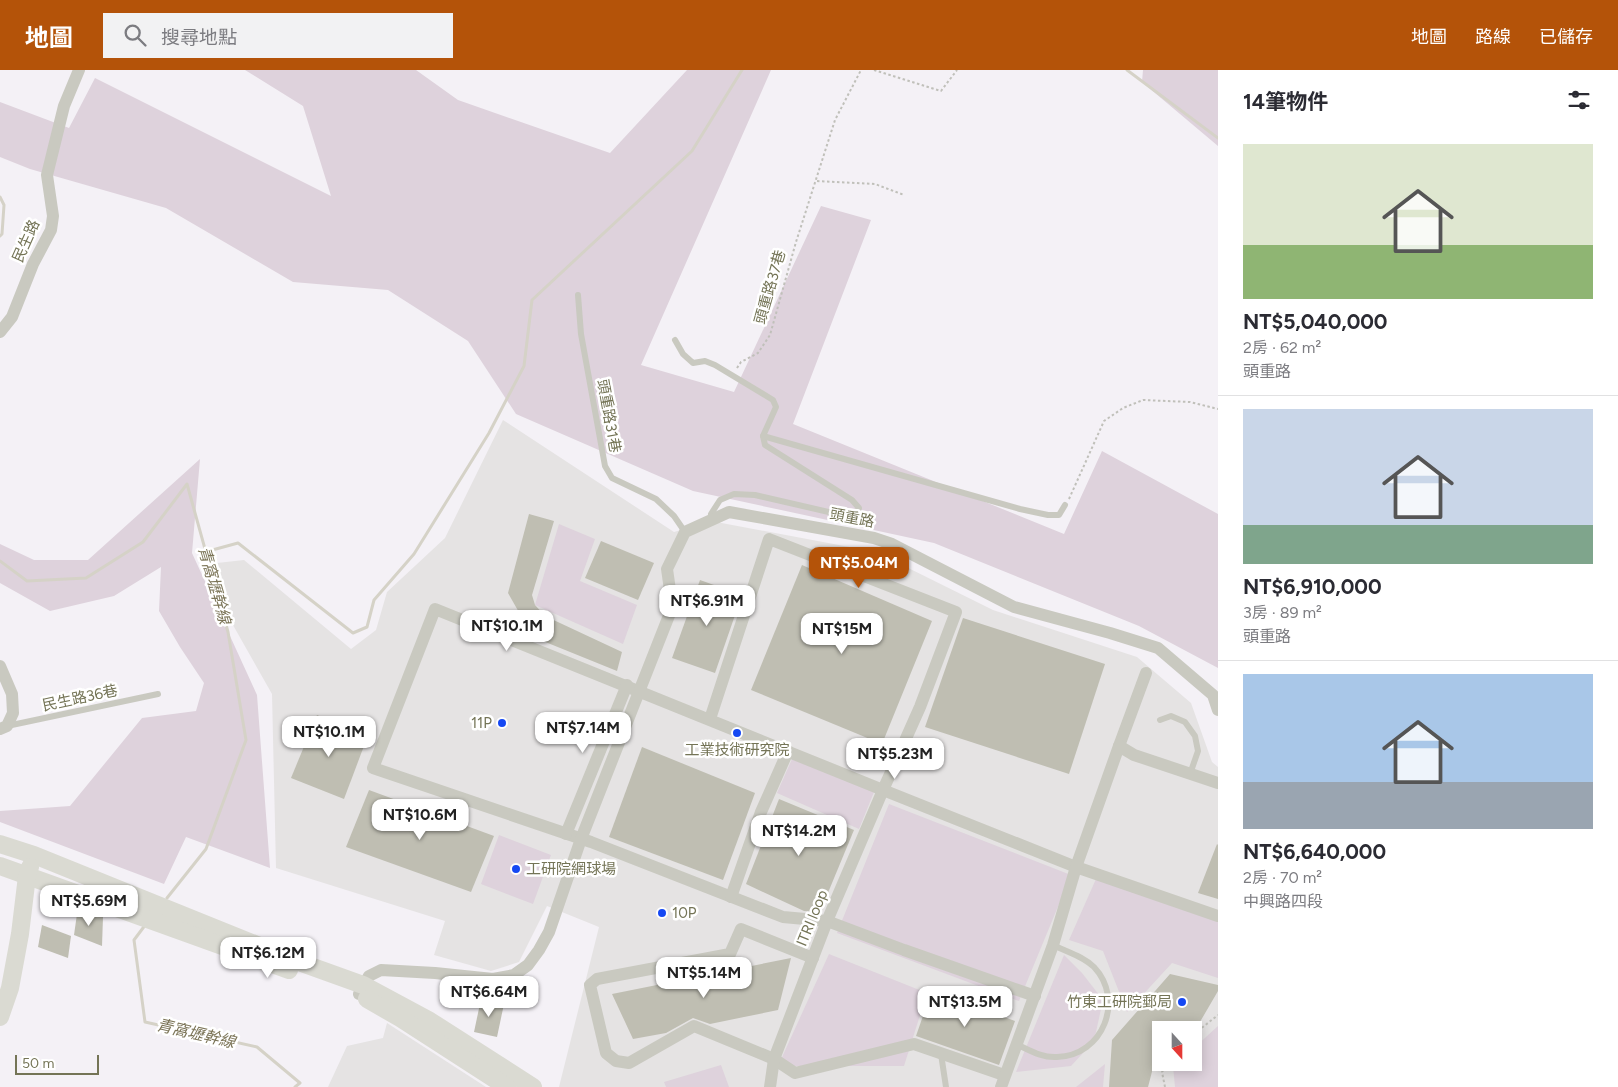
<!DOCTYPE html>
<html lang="zh-TW">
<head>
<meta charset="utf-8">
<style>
  body { margin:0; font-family:Figtree,"Noto Sans TC",sans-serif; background:#f2f2f3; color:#2b2b33; height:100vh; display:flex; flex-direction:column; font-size:19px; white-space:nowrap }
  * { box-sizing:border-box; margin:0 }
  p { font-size:16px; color:#7c7c81 }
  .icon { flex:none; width:28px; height:28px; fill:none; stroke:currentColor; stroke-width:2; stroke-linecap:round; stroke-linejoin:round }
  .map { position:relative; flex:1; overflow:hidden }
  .side { display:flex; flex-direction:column; background:#fff; width:400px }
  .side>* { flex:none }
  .needle { width:32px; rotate:159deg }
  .controls { position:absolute; left:1152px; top:951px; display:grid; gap:10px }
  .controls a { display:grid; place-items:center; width:50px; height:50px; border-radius:0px; background:#fff; box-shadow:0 2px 12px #0003; font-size:25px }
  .scale { position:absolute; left:15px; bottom:12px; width:84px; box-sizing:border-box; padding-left:5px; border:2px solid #747456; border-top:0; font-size:14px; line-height:18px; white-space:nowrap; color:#747456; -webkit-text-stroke:4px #fff; paint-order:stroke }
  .price { position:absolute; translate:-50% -42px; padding:0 11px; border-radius:10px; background:#fff; color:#222; font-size:16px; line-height:32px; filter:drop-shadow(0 1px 2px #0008) }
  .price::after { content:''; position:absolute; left:50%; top:30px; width:15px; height:11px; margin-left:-8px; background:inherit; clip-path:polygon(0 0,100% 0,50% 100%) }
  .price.on { background:#b45309; color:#fff }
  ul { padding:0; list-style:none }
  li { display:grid; align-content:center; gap:10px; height:265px; padding:0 25px }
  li+li { border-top:1px solid #e1e1e2 }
  li span { display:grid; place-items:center; height:155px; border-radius:0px; color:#555 }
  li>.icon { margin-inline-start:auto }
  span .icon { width:90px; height:90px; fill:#fffc; stroke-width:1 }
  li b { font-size:21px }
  h2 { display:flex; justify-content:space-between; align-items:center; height:60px; padding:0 25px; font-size:21px }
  header { display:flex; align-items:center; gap:30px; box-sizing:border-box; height:70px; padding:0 25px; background:#b45309; color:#fff }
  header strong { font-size:24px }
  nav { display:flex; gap:28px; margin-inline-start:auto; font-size:18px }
  .search { width:350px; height:45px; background:#f2f2f3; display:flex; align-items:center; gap:12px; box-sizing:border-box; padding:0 18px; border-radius:0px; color:#7c7c81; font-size:19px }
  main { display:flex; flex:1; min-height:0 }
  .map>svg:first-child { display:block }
</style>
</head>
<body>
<header>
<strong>地圖</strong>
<div class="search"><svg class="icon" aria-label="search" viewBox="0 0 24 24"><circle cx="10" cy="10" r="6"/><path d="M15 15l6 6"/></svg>搜尋地點</div>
<nav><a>地圖</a><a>路線</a><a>已儲存</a></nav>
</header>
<main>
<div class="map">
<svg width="1218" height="1017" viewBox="0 0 1218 1017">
  <rect width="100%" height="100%" fill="#f4f1f6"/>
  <g fill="#e5e3e3" fill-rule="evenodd">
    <path d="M503,350L674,462L711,451L876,482L993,540L1137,587L1191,633L1212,692L1218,697V1017H559L599,857L547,836L519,892L491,901L434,885L445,851L276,798L272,624L199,495L244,490L351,579L376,560L387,522L445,468ZM1161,960H1194V992H1161Z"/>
    <path d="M387,953L486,1017H328L347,976L383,968Z"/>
  </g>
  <g fill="#ded2dc">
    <path d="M245,0H416L458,30L610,83L687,0H771L641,295L734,322L821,136L871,150L793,354L1064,464L1102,381L1218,444V598L1139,556L934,473L693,421L516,344L468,271L388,220L293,212L166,138L30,99L0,87V32L69,58L95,8L331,126L303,36Z"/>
    <path d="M1143,0H1218V76L1142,12Z"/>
    <path d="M200,389L192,483L257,625L270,798L186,767L164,814L0,752V741L70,736L142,648L196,641L204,613L180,577L159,541L161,497L114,526L50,541L0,513V474L34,490H88Z"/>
    <path d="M559,454L595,469L580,511L637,535L623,574L535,535Z"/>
    <path d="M792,689L874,722L859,759L777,723Z"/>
    <path d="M889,734L1071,805L1019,931L837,863Z"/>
    <path d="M499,765L551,785L533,834L481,814Z"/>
    <path d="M1096,809L1218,850V908L1172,893L1127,942L1103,881L1069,870Z"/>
    <path d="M829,884L927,923L904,996H778Z"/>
    <path d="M1064,885L1082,903L1103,930L1094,971L1071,996L1016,1002Z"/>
    <path d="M1218,956V1017H1175L1173,996L1177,993L1194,992V978Z"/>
    <path d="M1105,994L1103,1017H1076Z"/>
    <path d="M721,995L729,1017H666L664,1012Z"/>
  </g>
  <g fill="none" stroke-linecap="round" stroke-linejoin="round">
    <g stroke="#d5d2c7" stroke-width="3">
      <path d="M1127,0L1218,68"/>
      <path d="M0,127L4,135L2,164L0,166"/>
      <path d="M205,482L238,473L353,563L367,557L374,530L414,484L489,363L524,296L532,230L692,81L742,0"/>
      <path d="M0,491L27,511L86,508L143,472L187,414L228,562L246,670L206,779L167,828"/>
      <path d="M146,854L134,870L145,952L257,977L300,1013L295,1017"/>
    </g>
  </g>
  <g fill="#bfbeb2">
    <path d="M529,444L554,451L532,525L535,535L545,546L622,582L617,601L533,567L508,523Z"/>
    <path d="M601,471L654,493L638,530L585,508Z"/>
    <path d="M802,495L932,551L882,674L751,620Z"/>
    <path d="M700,510L742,525L715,603L672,588Z"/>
    <path d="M963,548L1105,594L1069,704L925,657Z"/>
    <path d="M317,645L367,668L344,729L291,708Z"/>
    <path d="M642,677L755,723L723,810L609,767Z"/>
    <path d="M369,720L494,766L471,822L346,777Z"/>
    <path d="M779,729L854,760L820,842L804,841L746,814Z"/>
    <path d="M1217,774L1218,775V829L1198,823Z"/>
    <path d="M78,837L103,847L102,876L74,865Z"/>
    <path d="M42,855L71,866L68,888L38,877Z"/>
    <path d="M791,888L778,940L710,954L693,948L666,963L633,969L612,924Z"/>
    <path d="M1170,904L1218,915V921L1197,957L1191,960H1161V984L1154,994L1148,1017H1109L1112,970Z"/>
    <path d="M932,920L1015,951L999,995L916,966Z"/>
    <path d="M481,929L504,934L497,967L474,962Z"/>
  </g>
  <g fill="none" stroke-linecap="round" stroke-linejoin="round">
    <g stroke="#c0c0ba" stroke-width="2" stroke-dasharray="2.5 2.5" stroke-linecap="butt">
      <path d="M874,0L941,21L957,0"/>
      <path d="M817,111L875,114L904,125"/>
      <path d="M737,298L741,292L758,283L770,265L796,172L835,50L861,0"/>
      <path d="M1069,429L1104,351L1123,338L1143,330L1190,332L1218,339"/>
      <path d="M1194,964L1218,945"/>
      <path d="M1165,1017L1162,1002L1169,992"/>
    </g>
    <g stroke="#c9c9c0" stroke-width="6">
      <path d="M578,225L581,264L605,396L612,408L656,429L674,446L685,462"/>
      <path d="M675,270L683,284L693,293L705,291L715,295L773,330L776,337L763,366L765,375L852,430L859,438L857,444L846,446L755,425L734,424L720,430L711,444"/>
      <path d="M763,366L1020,439L1048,445H1059L1065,435"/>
      <path d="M1160,650L1171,646L1185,652L1195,666L1198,681L1190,704"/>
      <path d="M7,656L158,624"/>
      <path d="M1018,975C1031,981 1042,988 1057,987C1103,986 1125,930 1094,897C1083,886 1067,882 1053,875"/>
      <path d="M941,984L946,1017"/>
    </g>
    <g stroke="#c9c9c0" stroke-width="12">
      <path d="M0,262L12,247L33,194L51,160L53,146L47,105L64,36L79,0"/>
      <path d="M0,596L12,624L13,643L7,656L0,659"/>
      <path d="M710,649L769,469L956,542L920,637L883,720L435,539L373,698L591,772L783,847L827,851L904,880L1035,926"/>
      <path d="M1119,676L1146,603"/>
      <path d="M566,764L627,615"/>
      <path d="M731,827L761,742L788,681"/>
      <path d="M813,888L741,859L730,884L597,909L590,915L606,983L616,991L629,993L694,956L774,989L795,1003L914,974L1004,1005"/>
      <path d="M359,924L369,906L381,900L435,903L493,909L514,905L528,895L539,880L549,862L581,769L670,543V520L667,499L685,462L729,442L874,468L892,474L1014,537L1110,563L1158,578L1213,625L1218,640"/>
      <path d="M770,1017L774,989L827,851L883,720L1076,797L1218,846"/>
      <path d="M1001,1017L1053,875L1076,797L1119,676L1134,685L1218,713"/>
    </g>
    <g stroke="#dadad2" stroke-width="18">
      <path d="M0,774L34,785L299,892L363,915L430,951L533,1017"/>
      <path d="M0,796L289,900"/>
      <path d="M367,929L400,948L507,1017"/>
      <path d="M0,947L10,918L20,864L27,806L30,797"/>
    </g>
  </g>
  <g fill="#1548f3" stroke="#fff" stroke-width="2">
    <circle cx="502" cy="653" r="5"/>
    <circle cx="737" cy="663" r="5"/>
    <circle cx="516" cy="799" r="5"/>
    <circle cx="662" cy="843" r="5"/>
    <circle cx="1182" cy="932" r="5"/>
  </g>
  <g text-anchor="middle" stroke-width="5" stroke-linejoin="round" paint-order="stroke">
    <g font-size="15" fill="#747456" stroke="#fff">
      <text transform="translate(26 171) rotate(-66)" y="5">民生路</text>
      <text transform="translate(770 217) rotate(-74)" y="5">頭重路37巷</text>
      <text transform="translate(609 346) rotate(80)" y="5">頭重路31巷</text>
      <text transform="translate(852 448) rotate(11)" y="5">頭重路</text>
      <text transform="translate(80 628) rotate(-12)" y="5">民生路36巷</text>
      <text transform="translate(812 848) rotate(-68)" y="5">ITRI loop</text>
    </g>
    <g font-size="15" fill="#747456" stroke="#fff" text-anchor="end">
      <text x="492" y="658">11P</text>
      <text x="737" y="685" text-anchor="middle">工業技術研究院</text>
      <text x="526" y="804" text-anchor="start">工研院網球場</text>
      <text x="672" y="848" text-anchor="start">10P</text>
      <text x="1172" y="937">竹東工研院郵局</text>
    </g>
    <g font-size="16" font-style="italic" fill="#7c7558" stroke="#fff">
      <text transform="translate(215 515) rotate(74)" y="6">青窩壢幹線</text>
      <text transform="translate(196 963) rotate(13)" y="6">青窩壢幹線</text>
    </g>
  </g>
</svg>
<div class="controls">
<a><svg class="needle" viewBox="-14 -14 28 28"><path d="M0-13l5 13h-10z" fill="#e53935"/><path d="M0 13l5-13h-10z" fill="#7c7c81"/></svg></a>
</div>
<div class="scale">50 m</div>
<b class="price on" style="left:859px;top:519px">NT$5.04M</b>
<b class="price" style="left:707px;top:557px">NT$6.91M</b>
<b class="price" style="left:507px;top:582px">NT$10.1M</b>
<b class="price" style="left:842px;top:585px">NT$15M</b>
<b class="price" style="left:583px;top:684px">NT$7.14M</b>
<b class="price" style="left:329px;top:688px">NT$10.1M</b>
<b class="price" style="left:895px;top:710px">NT$5.23M</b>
<b class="price" style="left:420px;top:771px">NT$10.6M</b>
<b class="price" style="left:799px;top:787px">NT$14.2M</b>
<b class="price" style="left:89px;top:857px">NT$5.69M</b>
<b class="price" style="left:268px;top:909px">NT$6.12M</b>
<b class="price" style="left:704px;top:929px">NT$5.14M</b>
<b class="price" style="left:489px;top:948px">NT$6.64M</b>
<b class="price" style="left:965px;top:958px">NT$13.5M</b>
</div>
<section class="side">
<h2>14筆物件<svg class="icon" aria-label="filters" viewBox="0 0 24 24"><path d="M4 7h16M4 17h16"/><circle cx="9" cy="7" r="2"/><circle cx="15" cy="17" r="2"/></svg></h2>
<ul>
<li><span style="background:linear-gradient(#dfe7d0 65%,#8fb573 0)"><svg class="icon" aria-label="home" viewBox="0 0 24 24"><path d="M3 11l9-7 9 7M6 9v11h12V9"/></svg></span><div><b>NT$5,040,000</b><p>2房 · 62 m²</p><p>頭重路</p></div></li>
<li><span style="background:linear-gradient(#c9d6e8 75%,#7fa58c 0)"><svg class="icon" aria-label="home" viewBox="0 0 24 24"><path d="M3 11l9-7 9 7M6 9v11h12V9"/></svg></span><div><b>NT$6,910,000</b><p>3房 · 89 m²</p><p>頭重路</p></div></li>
<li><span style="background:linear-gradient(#a9c7e8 70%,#9aa5b1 0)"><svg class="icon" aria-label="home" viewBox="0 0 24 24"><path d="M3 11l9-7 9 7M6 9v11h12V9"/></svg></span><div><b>NT$6,640,000</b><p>2房 · 70 m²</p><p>中興路四段</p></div></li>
</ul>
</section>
</main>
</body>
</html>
